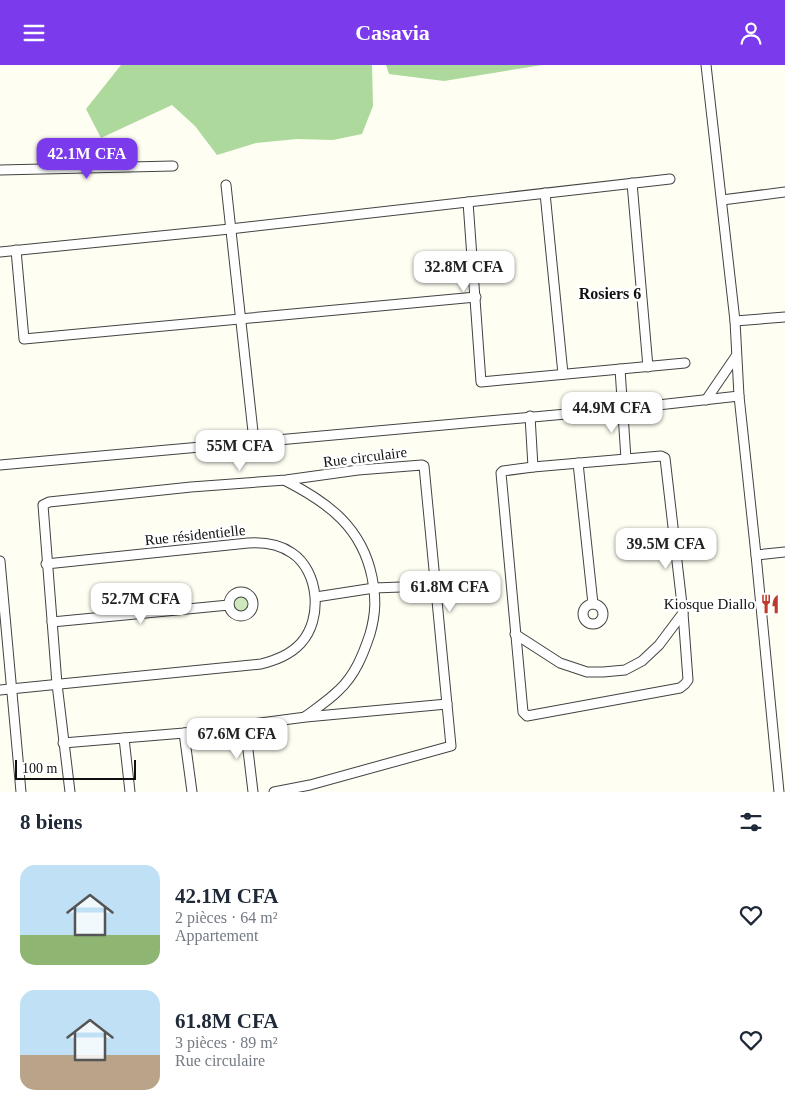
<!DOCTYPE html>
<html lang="fr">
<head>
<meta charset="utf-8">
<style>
  body { margin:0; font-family:Georgia,serif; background:#f6f6f7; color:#1f2937; height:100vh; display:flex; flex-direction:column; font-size:19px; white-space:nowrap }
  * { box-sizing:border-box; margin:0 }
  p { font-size:16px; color:#747a83 }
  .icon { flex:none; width:28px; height:28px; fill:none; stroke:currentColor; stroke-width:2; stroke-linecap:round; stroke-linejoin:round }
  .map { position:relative; height:727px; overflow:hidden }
  .details { display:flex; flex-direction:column; background:#fff; flex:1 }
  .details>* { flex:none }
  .scale { position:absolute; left:15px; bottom:12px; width:121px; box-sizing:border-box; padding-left:5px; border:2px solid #101010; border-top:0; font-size:14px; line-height:18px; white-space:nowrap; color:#101010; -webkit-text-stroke:4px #fff; paint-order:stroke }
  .price { position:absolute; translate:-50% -42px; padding:0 11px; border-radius:10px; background:#fff; color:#222; font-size:16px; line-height:32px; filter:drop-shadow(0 1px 2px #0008) }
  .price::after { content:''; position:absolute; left:50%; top:30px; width:15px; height:11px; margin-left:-8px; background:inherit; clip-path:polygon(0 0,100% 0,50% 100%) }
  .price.current { background:#7c3aed; color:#fff }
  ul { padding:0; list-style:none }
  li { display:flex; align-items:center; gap:15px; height:125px; padding:0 20px }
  li span { display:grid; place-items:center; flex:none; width:140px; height:100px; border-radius:15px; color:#555 }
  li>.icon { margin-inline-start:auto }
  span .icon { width:60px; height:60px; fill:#fffc; stroke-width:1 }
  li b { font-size:21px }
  h2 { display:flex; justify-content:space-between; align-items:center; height:60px; padding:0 20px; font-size:21px }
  header { display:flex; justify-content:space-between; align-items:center; height:65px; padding:0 20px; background:#7c3aed; color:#fff; font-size:22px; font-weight:700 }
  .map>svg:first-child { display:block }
</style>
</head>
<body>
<header><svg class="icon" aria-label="menu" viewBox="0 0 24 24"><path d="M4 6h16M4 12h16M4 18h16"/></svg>Casavia<svg class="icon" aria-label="person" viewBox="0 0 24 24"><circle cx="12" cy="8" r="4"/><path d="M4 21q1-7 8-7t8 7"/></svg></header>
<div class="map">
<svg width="785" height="727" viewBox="0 0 785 727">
  <rect width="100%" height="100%" fill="#fefef3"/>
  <circle fill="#cde8bd" cx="241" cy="538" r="9"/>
  <g fill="#aed99d">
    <path d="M121,0H372L373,41L362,69L333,75L297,74L256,78L217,90L195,61L172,40L101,73L86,44Z"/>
    <path d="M386,0H542L444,16L389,9Z"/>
  </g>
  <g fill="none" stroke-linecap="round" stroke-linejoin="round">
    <defs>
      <g id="minor">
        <path d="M706,0L735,256L739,331L756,490L779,727"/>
        <path d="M0,105L173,101"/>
        <path d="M632,118L648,302"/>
        <path d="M226,120L254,376"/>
        <path d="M545,128L563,309"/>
        <path d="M722,135L785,127"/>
        <path d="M468,137L481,317L685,298"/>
        <path d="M16,185L24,274L476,232"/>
        <path d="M0,187L230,164L670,114"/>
        <path d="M735,256L785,252"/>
        <path d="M620,304L626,394"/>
        <path d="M706,335L736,291"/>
        <path d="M530,351L533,402"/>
        <path d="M661,391L665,393L683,548L688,615L685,619L680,623L527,651L523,647L501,408L503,406L533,402Z"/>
        <path d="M578,398L593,539"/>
        <path d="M0,400L622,344L739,331"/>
        <path d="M286,416C329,438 362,463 372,512C376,533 376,548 370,569C363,590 355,610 339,625C329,635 317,643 306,651"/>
        <path d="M756,490L785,487"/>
        <path d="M0,496L21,727"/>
        <circle cx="241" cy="539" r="12"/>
        <path d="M316,532L374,523L401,522"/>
        <circle cx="593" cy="549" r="10"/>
        <path d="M52,557L229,540"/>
        <path d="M515,569L560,598L587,607H603L625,605L642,596L659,580L683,548"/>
        <path d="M0,625L261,599C276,595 290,590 301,578C323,554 319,506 292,488C279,479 263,477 248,478L46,499"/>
        <path d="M245,660L253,727"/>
        <path d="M184,668L192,727"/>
        <path d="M124,673L130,727"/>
        <path d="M63,678L184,668L306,652L447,639"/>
        <path d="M70,727L57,619L43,440L49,437L191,422L286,415L358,405L422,400L424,401L451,681L310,720L274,727"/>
      </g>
    </defs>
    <use href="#minor" stroke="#434343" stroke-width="11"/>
    <use href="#minor" stroke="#fff" stroke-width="9"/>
  </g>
  <defs>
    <symbol id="restaurant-bare" viewBox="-9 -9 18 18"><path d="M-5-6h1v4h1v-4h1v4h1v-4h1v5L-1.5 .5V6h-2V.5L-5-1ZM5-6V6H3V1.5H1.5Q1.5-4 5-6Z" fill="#bb3c2c" stroke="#fff" stroke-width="2.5" paint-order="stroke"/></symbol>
  </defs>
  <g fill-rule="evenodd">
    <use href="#restaurant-bare" x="756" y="525" width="28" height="28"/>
  </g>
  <g text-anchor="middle" stroke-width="5" stroke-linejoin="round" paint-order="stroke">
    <g font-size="15" fill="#101010" stroke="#fff">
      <text transform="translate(365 392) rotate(-7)" y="5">Rue circulaire</text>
      <text transform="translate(195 470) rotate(-6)" y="5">Rue résidentielle</text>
    </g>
    <g font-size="15" fill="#101010" stroke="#fff" text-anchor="end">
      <text x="755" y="544">Kiosque Diallo</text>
    </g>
    <g font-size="16" font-weight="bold" fill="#101010" stroke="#fff">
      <text x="610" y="234">Rosiers 6</text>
    </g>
  </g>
</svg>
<div class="scale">100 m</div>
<b class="price current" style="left:87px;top:115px">42.1M CFA</b>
<b class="price" style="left:464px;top:228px">32.8M CFA</b>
<b class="price" style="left:612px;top:369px">44.9M CFA</b>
<b class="price" style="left:240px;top:407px">55M CFA</b>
<b class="price" style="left:666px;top:505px">39.5M CFA</b>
<b class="price" style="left:450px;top:548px">61.8M CFA</b>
<b class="price" style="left:141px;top:560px">52.7M CFA</b>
<b class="price" style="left:237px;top:695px">67.6M CFA</b>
</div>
<section class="details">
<h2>8 biens<svg class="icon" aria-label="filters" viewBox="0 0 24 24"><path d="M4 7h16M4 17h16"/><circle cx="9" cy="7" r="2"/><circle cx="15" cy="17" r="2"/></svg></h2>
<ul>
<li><span style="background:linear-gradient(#bfe0f5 70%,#8fb573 0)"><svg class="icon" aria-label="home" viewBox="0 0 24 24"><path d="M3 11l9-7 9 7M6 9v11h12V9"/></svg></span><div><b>42.1M CFA</b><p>2 pièces · 64 m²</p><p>Appartement</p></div><svg class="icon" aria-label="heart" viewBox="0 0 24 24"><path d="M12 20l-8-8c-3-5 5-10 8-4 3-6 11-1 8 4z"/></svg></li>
<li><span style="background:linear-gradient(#bfe0f5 65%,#b9a48a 0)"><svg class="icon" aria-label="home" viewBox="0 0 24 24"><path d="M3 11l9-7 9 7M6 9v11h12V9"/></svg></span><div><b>61.8M CFA</b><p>3 pièces · 89 m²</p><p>Rue circulaire</p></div><svg class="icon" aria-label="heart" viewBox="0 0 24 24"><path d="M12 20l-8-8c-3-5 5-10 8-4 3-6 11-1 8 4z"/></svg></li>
</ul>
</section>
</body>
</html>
